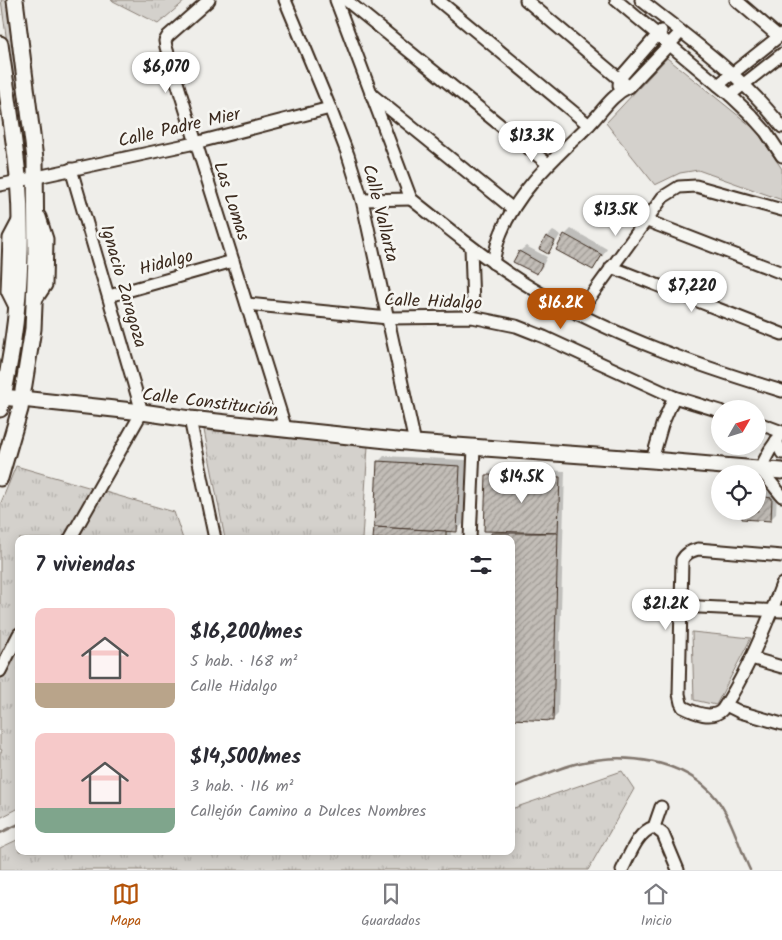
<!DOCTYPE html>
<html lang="es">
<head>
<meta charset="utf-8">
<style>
  body { margin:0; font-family:Kalam,sans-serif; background:#f2f2f3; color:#2b2b33; height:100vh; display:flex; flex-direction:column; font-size:19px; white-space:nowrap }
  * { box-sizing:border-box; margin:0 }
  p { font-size:16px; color:#7c7c81 }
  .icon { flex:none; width:28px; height:28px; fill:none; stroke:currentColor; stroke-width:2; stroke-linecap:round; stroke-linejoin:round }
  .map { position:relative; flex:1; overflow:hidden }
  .side { position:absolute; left:15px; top:535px; width:500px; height:320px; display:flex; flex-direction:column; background:#fff; border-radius:10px; box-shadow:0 2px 12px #0003 }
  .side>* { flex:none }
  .needle { width:32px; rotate:51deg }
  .controls { position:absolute; left:711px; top:400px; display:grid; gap:10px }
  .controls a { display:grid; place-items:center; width:55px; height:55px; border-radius:50%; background:#fff; box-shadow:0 2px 12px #0003; font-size:25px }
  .price { position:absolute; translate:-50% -42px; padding:0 11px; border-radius:18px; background:#fff; color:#222; font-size:16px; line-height:32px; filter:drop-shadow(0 1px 2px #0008) }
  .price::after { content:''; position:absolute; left:50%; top:30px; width:15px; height:11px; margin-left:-8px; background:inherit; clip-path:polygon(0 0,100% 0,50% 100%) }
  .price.selected { background:#b45309; color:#fff }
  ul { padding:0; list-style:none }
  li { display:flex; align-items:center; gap:15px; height:125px; padding:0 20px }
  li span { display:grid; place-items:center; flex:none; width:140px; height:100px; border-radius:10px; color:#555 }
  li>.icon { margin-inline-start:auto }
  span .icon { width:60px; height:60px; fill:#fffc; stroke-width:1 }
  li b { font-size:21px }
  h2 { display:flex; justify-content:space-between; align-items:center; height:60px; padding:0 20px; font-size:21px }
  .tabs { display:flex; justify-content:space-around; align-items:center; height:70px; border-top:1px solid #e1e1e2; background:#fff; font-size:14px; color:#7c7c81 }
  .tabs a { display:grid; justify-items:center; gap:2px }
  .tabs .selected { color:#b45309 }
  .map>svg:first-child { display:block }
</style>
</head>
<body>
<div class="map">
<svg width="782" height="870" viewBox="0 0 782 870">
  <defs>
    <pattern id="grass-tufts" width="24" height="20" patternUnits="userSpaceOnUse" patternTransform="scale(1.25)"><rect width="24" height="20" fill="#d4d1cc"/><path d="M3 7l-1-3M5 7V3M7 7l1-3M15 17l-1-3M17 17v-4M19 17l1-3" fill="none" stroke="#b7b4af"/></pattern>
    <pattern id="building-hatch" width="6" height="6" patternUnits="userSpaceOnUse" patternTransform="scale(1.25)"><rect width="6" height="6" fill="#c2bdb7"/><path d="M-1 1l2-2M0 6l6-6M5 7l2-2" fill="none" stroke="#9f9a94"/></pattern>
  </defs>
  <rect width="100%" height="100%" fill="#efeeea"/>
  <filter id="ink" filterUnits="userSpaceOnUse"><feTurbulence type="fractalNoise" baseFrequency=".02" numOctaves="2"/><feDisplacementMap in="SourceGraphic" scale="10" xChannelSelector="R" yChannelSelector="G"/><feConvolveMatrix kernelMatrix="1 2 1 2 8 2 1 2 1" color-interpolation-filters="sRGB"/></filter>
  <g filter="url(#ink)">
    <g fill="url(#grass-tufts)" stroke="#887e75">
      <path d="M111,0H186L158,24Z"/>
      <path d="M204,430L368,446L362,539H225Z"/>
      <path d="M16,466L174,512L183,539H19V808L0,818V754L2,750L0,749V505Z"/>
      <path d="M622,771L634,789L588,870H0V848L19,839V851H511V809Z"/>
    </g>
    <g fill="#d4d1cc" stroke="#887e75">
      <path d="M1,0H6L28,164V168L25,170Z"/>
      <path d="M667,58L756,130L782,169V200L698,170L680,173L655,185L606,123Z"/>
      <path d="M692,632L751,638L716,705L694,700Z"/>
    </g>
    <g fill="#0003">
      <path d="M571,229L607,249L598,263L593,269L557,249L565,235Z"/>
      <path d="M553,231L560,235L553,247L547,253V237Z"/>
      <path d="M526,246L547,257L542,267L536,273L515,262L520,251Z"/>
      <path d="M384,456L466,460L463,524L457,530H451V539H374L378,462Z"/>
      <path d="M493,469L565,471L558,714L552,720L511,539L493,533L496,530L487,475Z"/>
      <path d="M758,490L777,493L776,514L770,520L758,511Z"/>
    </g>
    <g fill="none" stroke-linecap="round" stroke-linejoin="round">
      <g stroke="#81766d" stroke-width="2.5">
        <path d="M511,788C533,780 557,768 579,763C625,752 684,759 716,798C732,818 739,847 750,870"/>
        <path d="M0,833L19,824"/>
      </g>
    </g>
    <g fill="url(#building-hatch)" stroke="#3b2a1e">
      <path d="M564,234L602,255L593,270L556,250Z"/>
      <path d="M546,236L555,241L548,254L539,249Z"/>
      <path d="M519,251L542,264L537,274L513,262Z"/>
      <path d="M377,461L460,466L457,532L374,527Z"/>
      <path d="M486,475L560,477L558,533L484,531Z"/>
      <path d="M758,496L772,498L771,521L742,519V511H758Z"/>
      <path d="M374,527L446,531V539H373Z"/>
      <path d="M491,533H558L553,721L511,719V539H491Z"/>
    </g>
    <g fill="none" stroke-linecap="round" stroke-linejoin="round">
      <defs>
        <g id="minor">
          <path d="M209,0L168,36L165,41L166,47L286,430"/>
          <path d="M285,0L330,108L348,155L362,200L415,443"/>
          <path d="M336,0L411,199"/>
          <path d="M346,0L548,164"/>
          <path d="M438,0L589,125"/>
          <path d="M526,0L629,87"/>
          <path d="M616,0L730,95L750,114L766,132L782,156"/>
          <path d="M641,0C691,40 743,76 782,127"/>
          <path d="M736,0L778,36"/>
          <path d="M619,85L620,78L661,31"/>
          <path d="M718,85L782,34"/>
          <path d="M371,94L513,209"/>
          <path d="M730,95L782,54"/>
          <path d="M0,185L195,143L330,108"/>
          <path d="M411,199C453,232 493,266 540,293C615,337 699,366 782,391"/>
          <path d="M362,200L411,199"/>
          <path d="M645,220L782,273"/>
          <path d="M471,247L473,306"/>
          <path d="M493,263C495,253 497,242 501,233C518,190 555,158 588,126C602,112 611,95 629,87L681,32"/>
          <path d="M611,267L782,334"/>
          <path d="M109,296L233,261"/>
          <path d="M34,303L46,285L47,239L40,217"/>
          <path d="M247,304L388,318L472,317L516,326L544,337L674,397L720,411"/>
          <path d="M16,309L7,291L9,238L19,219"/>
          <path d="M578,314L663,197L679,187L696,186L782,210"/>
          <path d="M190,419L215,539"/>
          <path d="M758,423L782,432"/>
          <path d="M782,433L770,450L760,469L782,496"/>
          <path d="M776,441L782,453"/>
          <path d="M652,460L662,425L674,397"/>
          <path d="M70,539L142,412L71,169"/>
          <path d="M470,539L474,448"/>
          <path d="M782,556L698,549C691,551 686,553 682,560L679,694L681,703L683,707C695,713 712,720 722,710C746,675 767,624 782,584"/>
          <path d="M680,606L782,611"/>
          <path d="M751,658L782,667"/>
          <path d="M0,671L19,634"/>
          <path d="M726,705L740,712L782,724"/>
          <path d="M654,827L663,834L678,870"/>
          <path d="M654,827L661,807"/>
          <path d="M622,870C630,855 637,832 654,827"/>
        </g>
        <g id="major">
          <path d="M0,44C6,88 14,133 18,177C24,253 18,335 0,409"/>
          <path d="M3,397L142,412L190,419L415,443L652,460L782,471"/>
          <path d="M0,478L20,409L33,329L36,258L35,159L15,0"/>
        </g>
      </defs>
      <use href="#minor" stroke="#3b2a1e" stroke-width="15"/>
      <use href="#major" stroke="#3b2a1e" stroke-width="19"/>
      <use href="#minor" stroke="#f6f6f2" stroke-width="11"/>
      <use href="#major" stroke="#f6f6f2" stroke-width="15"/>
    </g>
  </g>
  <g text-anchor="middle" stroke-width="5" stroke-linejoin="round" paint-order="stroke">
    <g font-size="18" fill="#3b2a1e" stroke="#f6f6f2">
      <text transform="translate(179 127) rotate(-13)" y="6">Calle Padre Mier</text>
      <text transform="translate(232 201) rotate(72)" y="6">Las Lomas</text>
      <text transform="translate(381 213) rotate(76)" y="6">Calle Vallarta</text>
      <text transform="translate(166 262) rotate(-15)" y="6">Hidalgo</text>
      <text transform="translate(124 286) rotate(74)" y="6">Ignacio Zaragoza</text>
      <text transform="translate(433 301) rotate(2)" y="6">Calle Hidalgo</text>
      <text transform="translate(210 402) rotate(7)" y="6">Calle Constitución</text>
    </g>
  </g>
</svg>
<div class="controls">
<a><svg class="needle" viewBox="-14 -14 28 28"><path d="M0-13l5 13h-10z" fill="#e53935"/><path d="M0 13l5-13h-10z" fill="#7c7c81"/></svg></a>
<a><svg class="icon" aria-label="locate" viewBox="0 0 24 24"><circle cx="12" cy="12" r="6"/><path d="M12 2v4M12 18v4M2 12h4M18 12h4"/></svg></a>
</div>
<b class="price" style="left:166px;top:94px">$6,070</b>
<b class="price" style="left:532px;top:163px">$13.3K</b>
<b class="price" style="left:616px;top:237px">$13.5K</b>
<b class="price" style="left:692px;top:313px">$7,220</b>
<b class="price selected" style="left:561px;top:330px">$16.2K</b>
<b class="price" style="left:522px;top:504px">$14.5K</b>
<b class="price" style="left:666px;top:631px">$21.2K</b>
<section class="side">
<h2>7 viviendas<svg class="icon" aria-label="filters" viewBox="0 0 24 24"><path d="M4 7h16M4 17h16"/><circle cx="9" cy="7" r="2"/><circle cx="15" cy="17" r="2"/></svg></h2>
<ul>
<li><span style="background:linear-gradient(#f6c9c9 75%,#b9a48a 0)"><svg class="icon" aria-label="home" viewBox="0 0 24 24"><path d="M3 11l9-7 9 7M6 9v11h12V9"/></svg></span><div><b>$16,200/mes</b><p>5 hab. · 168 m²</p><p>Calle Hidalgo</p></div></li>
<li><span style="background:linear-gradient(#f6c9c9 75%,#7fa58c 0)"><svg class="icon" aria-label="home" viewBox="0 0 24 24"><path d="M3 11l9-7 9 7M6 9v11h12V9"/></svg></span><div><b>$14,500/mes</b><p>3 hab. · 116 m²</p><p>Callejón Camino a Dulces Nombres</p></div></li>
</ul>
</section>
</div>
<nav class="tabs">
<a class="selected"><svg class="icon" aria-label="map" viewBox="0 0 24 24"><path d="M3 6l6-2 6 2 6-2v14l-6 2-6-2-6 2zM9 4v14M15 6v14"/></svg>Mapa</a>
<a><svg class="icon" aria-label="saved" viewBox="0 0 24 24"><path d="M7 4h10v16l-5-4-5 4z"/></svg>Guardados</a>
<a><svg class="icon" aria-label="home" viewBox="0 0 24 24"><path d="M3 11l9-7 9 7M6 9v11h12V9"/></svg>Inicio</a>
</nav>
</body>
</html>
